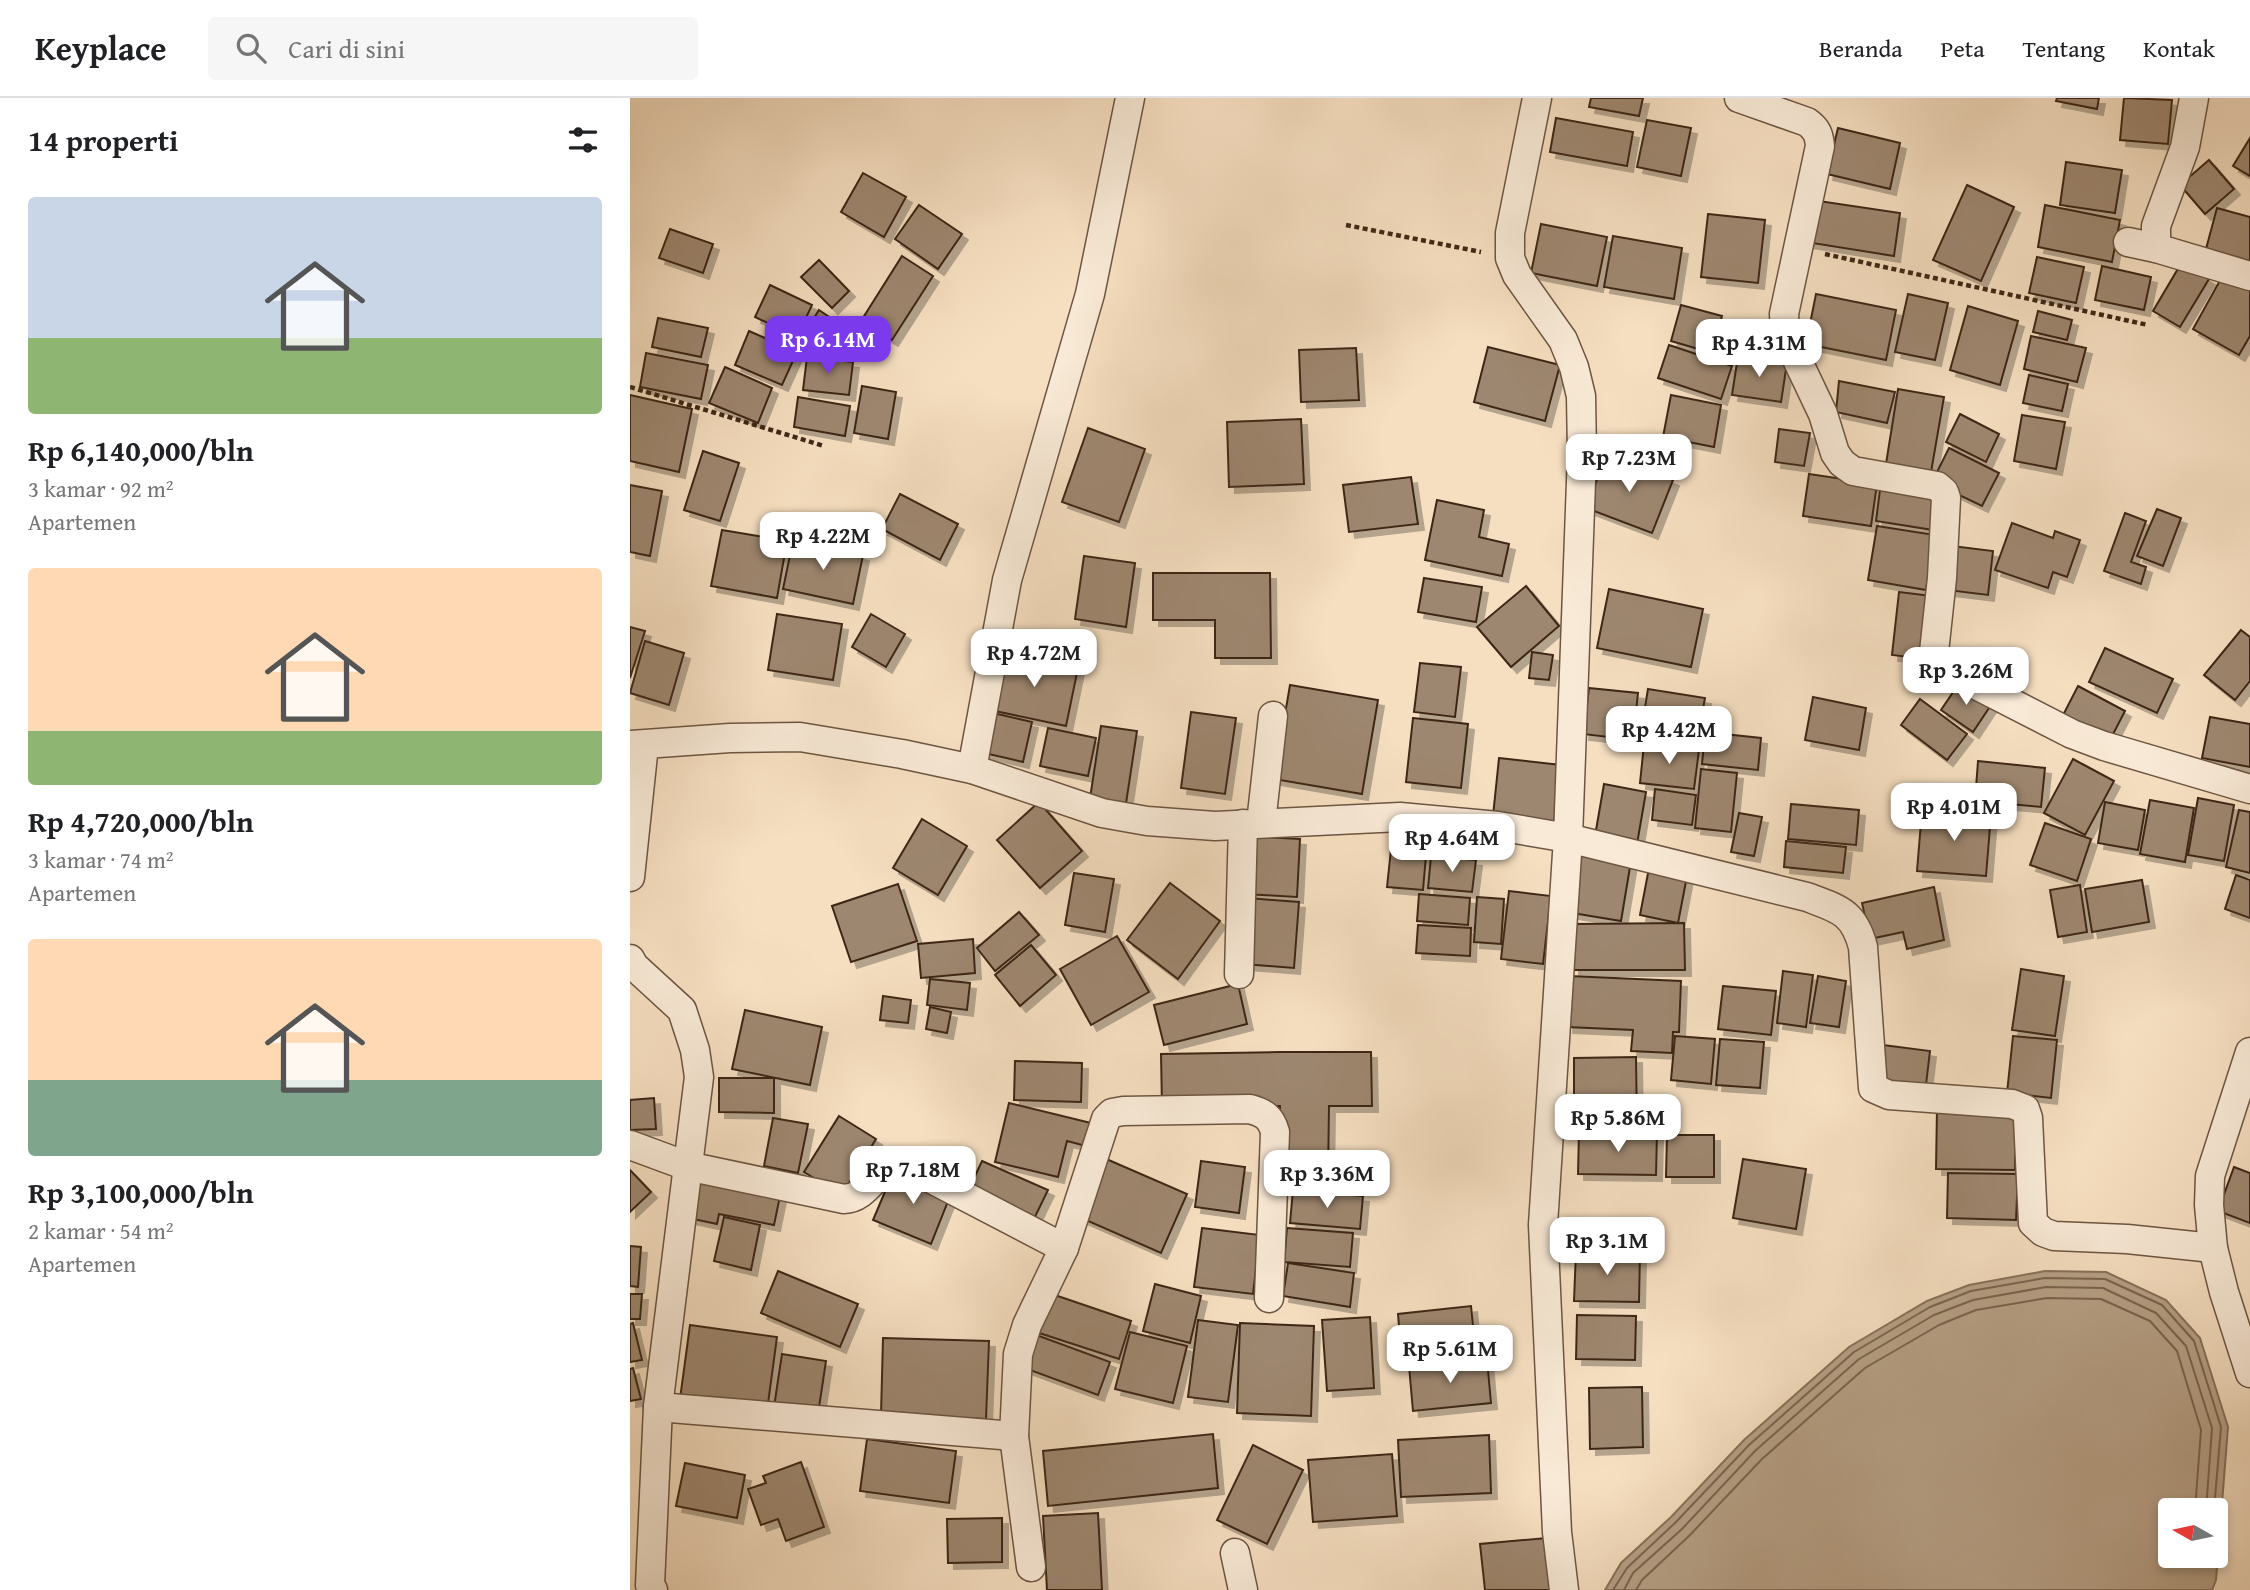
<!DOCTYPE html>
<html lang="id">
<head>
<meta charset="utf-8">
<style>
  body { margin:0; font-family:"Gentium Book Plus",serif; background:#f6f6f6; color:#202124; height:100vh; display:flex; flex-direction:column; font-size:26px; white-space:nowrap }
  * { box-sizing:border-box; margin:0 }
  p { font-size:23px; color:#757577 }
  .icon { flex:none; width:38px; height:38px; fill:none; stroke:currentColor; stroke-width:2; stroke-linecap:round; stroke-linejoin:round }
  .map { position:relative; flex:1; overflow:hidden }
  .drawer { display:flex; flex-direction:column; background:#fff; width:630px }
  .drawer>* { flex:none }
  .needle { width:46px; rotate:279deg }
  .controls { position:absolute; left:1528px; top:1400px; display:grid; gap:14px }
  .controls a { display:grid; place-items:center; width:70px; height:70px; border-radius:7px; background:#fff; box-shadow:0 4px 10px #0003; font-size:35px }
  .price { position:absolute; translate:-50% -60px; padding:0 16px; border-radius:14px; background:#fff; color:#222; font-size:23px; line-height:46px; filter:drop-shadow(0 2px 4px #0008) }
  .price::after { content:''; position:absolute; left:50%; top:42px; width:21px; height:16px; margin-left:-10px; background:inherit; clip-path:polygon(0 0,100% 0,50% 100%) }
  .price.active { background:#7c3aed; color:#fff }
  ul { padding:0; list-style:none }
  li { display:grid; align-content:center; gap:14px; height:371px; padding:0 28px }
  li span { display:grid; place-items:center; height:217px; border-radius:7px; color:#555 }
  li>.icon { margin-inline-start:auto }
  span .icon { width:126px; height:126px; fill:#fffc; stroke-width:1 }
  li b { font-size:30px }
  h2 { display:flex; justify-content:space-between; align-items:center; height:84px; padding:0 28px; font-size:30px }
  header { display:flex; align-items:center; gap:42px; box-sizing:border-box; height:98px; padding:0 35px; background:#fff; border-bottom:2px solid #e0e0e0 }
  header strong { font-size:33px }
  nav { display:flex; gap:38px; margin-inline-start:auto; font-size:24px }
  .search { width:490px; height:63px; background:#f6f6f6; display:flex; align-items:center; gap:18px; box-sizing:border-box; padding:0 24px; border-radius:7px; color:#757577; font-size:26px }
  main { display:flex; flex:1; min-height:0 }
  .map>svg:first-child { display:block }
</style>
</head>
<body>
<header>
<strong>Keyplace</strong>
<div class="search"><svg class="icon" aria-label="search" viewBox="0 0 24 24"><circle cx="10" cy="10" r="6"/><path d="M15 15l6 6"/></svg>Cari di sini</div>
<nav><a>Beranda</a><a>Peta</a><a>Tentang</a><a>Kontak</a></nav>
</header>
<main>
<section class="drawer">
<h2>14 properti<svg class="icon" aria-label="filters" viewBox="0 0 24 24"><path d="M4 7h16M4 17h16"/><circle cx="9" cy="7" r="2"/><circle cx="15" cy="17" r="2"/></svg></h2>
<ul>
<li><span style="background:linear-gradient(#c9d6e8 65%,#8fb573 0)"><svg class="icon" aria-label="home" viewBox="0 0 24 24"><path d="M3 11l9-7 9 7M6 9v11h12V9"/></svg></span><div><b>Rp 6,140,000/bln</b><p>3 kamar · 92 m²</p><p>Apartemen</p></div></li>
<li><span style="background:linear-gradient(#ffd9b3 75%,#8fb573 0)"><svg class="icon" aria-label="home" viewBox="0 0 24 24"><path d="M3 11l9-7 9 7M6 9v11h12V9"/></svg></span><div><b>Rp 4,720,000/bln</b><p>3 kamar · 74 m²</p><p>Apartemen</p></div></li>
<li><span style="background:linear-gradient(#ffd9b3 65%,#7fa58c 0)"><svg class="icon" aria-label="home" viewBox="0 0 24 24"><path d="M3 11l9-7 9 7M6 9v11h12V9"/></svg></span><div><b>Rp 3,100,000/bln</b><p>2 kamar · 54 m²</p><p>Apartemen</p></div></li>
</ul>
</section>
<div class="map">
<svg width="1620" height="1492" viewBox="0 0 1620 1492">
  <defs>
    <filter id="shadow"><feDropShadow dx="6" dy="6" stdDeviation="0" flood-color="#0004"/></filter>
  </defs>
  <rect width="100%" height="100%" fill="#f6dfc1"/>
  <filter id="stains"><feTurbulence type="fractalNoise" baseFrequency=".00286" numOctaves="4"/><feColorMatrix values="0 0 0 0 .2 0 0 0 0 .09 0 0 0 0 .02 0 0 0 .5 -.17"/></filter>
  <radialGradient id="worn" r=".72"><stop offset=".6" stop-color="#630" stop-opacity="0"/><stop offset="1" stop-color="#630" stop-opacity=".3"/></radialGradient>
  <path fill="#b7a187" stroke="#87715a" stroke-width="2" fill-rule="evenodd" d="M1415,1173L1476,1174L1536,1202L1570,1240L1598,1329L1586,1482L1582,1492H975L991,1465L1041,1419L1114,1342L1219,1249L1297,1203L1339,1187ZM1540,1412H1586V1458H1540Z"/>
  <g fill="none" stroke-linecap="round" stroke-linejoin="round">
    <g stroke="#7a644f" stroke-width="2">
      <path d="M983,1492L997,1470L1046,1424L1119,1347L1224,1254L1300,1209L1341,1193L1415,1180L1475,1181L1532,1207L1564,1243L1591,1329L1584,1412"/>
      <path d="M994,1492L1003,1475L1052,1431L1125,1353L1229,1261L1304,1217L1343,1202L1416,1189L1473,1190L1526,1215L1556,1248L1582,1330L1576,1412"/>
      <path d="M1006,1492L1012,1482L1059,1438L1132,1361L1235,1270L1309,1227L1346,1212L1417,1200L1471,1201L1520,1223L1547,1253L1571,1332L1565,1412"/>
    </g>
  </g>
  <g fill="#9e876f" stroke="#3e2817" stroke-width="2" filter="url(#shadow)">
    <path d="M961,0H1013L1009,18L959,9Z"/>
    <path d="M1427,0H1469L1467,11L1426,3Z"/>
    <path d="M1494,0L1542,2L1538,46L1490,42Z"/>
    <path d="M926,20L1003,34L997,68L920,54Z"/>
    <path d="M1017,22L1061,30L1051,78L1007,69Z"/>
    <path d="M1208,30L1270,45L1260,91L1197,76Z"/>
    <path d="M1620,40V78L1603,68Z"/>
    <path d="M1579,62L1604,91L1575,116L1550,87Z"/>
    <path d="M1436,64L1492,72L1485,115L1430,107Z"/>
    <path d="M233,75L276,99L254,139L211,114Z"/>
    <path d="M1337,87L1384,109L1351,183L1303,162Z"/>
    <path d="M1182,102L1270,115L1264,158L1176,144Z"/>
    <path d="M289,107L332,136L308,171L265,141Z"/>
    <path d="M1415,107L1490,122L1482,164L1408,149Z"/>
    <path d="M1587,110L1620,119V163L1576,151Z"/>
    <path d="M1078,116L1135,122L1128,185L1071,179Z"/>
    <path d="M911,126L977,139L967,188L901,175Z"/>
    <path d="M40,131L83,146L73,175L29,160Z"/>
    <path d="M983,138L1052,150L1044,201L974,189Z"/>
    <path d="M272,158L303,178L262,242L231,223Z"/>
    <path d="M1407,159L1454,169L1446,205L1399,195Z"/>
    <path d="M189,162L219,193L202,210L171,179Z"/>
    <path d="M1552,164L1579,181L1550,229L1523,213Z"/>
    <path d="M1472,168L1521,179L1514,212L1465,202Z"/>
    <path d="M1593,177L1620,192V238L1609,257L1563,231Z"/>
    <path d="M140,187L182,207L167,239L125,219Z"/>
    <path d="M1186,196L1266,212L1256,262L1176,246Z"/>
    <path d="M1278,196L1318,205L1305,262L1265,254Z"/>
    <path d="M1051,207L1092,218L1082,255L1041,243Z"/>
    <path d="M1338,208L1388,223L1370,287L1320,272Z"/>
    <path d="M189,212L211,227L193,255L171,241Z"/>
    <path d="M1408,213L1442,222L1437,242L1403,234Z"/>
    <path d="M28,220L78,230L71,259L22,249Z"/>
    <path d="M119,233L167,254L152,287L105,267Z"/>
    <path d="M1401,238L1456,250L1447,284L1394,271Z"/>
    <path d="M1039,247L1102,268L1091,301L1028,280Z"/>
    <path d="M858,249L930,267L915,323L844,304Z"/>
    <path d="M726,250L729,302L671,304L669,252Z"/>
    <path d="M16,255L78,267L71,301L10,289Z"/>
    <path d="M1108,258L1157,265L1151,304L1102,297Z"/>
    <path d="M177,259L223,264L219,297L173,292Z"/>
    <path d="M95,269L142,290L128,325L79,305Z"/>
    <path d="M1399,277L1438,286L1432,313L1393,305Z"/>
    <path d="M1209,283L1265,294L1257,325L1206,314Z"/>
    <path d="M232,288L266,294L258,341L224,335Z"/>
    <path d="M1268,291L1314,299L1300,380L1255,372Z"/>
    <path d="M0,297L62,311L49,374L0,363Z"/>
    <path d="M1041,297L1091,307L1084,349L1033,339Z"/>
    <path d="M168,299L220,308L215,338L164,329Z"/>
    <path d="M1330,316L1369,336L1356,364L1316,344Z"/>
    <path d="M1392,317L1435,324L1426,371L1384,363Z"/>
    <path d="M671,321L674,386L599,389L597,324Z"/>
    <path d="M458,330L515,351L489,424L432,404Z"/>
    <path d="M1149,331L1180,335L1174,368L1145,364Z"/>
    <path d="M1319,350L1369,375L1352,408L1302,384Z"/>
    <path d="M73,353L109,365L90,423L54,412Z"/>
    <path d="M977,356L1043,382L1022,435L956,410Z"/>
    <path d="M1179,376L1247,386L1241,428L1173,418Z"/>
    <path d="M781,379L788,426L719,434L713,387Z"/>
    <path d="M1251,384L1309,392L1303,432L1246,423Z"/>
    <path d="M0,387L32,393L20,458L0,454Z"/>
    <path d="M270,396L328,426L310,462L252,431Z"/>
    <path d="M807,402L854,412L849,439L879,446L872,478L795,462Z"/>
    <path d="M1527,411L1551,420L1533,468L1507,458Z"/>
    <path d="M1495,415L1516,423L1501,464L1516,469L1511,486L1474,473Z"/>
    <path d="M1382,425L1423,440L1425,433L1450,442L1437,479L1423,474L1418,490L1365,472Z"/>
    <path d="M1247,428L1305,437L1296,492L1238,482Z"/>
    <path d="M92,432L157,443L147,500L81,488Z"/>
    <path d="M163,443L233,457L223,506L153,491Z"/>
    <path d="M1322,448L1363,453L1358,497L1317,492Z"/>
    <path d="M454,458L505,465L496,529L445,521Z"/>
    <path d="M523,475H640L641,560H585V522H523Z"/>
    <path d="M794,480L852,489L846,524L788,514Z"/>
    <path d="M896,488L929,528L881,569L847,529Z"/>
    <path d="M979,491L1073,511L1061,569L967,550Z"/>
    <path d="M1269,494L1302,498L1295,561L1262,557Z"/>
    <path d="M147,516L212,526L203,582L138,572Z"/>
    <path d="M241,516L275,536L256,569L222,549Z"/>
    <path d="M0,529L15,533L0,580Z"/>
    <path d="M1611,532L1620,539V583L1605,602L1574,577Z"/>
    <path d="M15,543L54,555L39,607L0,595Z"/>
    <path d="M1475,550L1543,581L1527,615L1459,584Z"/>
    <path d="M373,553L448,570L436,628L360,612Z"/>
    <path d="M902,554L923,557L919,582L899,580Z"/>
    <path d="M790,565L831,569L825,619L784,614Z"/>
    <path d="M1330,584L1361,607L1343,634L1311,612Z"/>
    <path d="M660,587L748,602L732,696L644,681Z"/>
    <path d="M1448,588L1495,613L1478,646L1431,621Z"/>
    <path d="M959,590L1008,595L1003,642L953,636Z"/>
    <path d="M1018,591L1075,600L1066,649L1010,639Z"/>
    <path d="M1183,599L1236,610L1229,652L1175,642Z"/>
    <path d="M1290,601L1337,636L1317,662L1271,627Z"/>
    <path d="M359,614L402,624L393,664L350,654Z"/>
    <path d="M561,614L606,620L595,696L551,690Z"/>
    <path d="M1580,619L1620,626V669L1572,660Z"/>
    <path d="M783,620L838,626L831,690L776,684Z"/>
    <path d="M471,628L507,633L495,712L459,707Z"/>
    <path d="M418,630L466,640L458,678L410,668Z"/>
    <path d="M1075,634L1131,640L1128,672L1072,666Z"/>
    <path d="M1014,646L1069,652L1064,691L1010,685Z"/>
    <path d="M869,660L931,667L924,725L863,718Z"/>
    <path d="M1443,661L1484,683L1455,737L1414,715Z"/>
    <path d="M1348,663L1415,670L1411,709L1345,703Z"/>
    <path d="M1071,671L1107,675L1101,734L1065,730Z"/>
    <path d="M974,686L1016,694L1007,746L965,738Z"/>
    <path d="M1025,691L1066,697L1062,727L1022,722Z"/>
    <path d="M1568,700L1604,707L1594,763L1558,757Z"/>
    <path d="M1520,702L1564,710L1555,764L1510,756Z"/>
    <path d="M409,704L452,753L410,790L367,742Z"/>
    <path d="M1475,704L1515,712L1508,752L1468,745Z"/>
    <path d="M1161,706L1229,712L1226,747L1158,741Z"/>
    <path d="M1292,712L1361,717L1356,778L1287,773Z"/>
    <path d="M1609,712L1620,714V775L1596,769Z"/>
    <path d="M1109,715L1132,719L1124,758L1101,754Z"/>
    <path d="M292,721L337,748L308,797L263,770Z"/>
    <path d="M1415,725L1461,741L1447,783L1400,767Z"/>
    <path d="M616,738L670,741L667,799L613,796Z"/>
    <path d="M762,742L797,746L793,792L757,789Z"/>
    <path d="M1156,743L1216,749L1213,775L1154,769Z"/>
    <path d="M952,755L1001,763L991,823L942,815Z"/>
    <path d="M801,758L846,762L842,794L798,790Z"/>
    <path d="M1020,765L1058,773L1048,825L1010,817Z"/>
    <path d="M444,775L484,781L475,834L435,827Z"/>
    <path d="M1606,777L1620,782V820L1595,811Z"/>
    <path d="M1512,782L1519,824L1462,834L1455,791Z"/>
    <path d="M540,785L590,823L548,881L497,842Z"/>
    <path d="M268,786L287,843L221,864L202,808Z"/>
    <path d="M1450,787L1457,834L1428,839L1420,792Z"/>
    <path d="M1304,789L1314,842L1277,851L1273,834L1240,841L1232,805Z"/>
    <path d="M879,793L921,798L913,866L871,861Z"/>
    <path d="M789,796L840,800L838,827L787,823Z"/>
    <path d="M847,799L874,801L871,846L844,844Z"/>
    <path d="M618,800L669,804L664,870L613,866Z"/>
    <path d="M389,814L409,837L365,873L347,850Z"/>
    <path d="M1054,825L1055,872H943V826Z"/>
    <path d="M788,827L841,830L840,858L786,855Z"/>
    <path d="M487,838L519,894L461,927L430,871Z"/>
    <path d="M343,841L345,875L291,880L288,846Z"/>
    <path d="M401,847L426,877L390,908L365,877Z"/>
    <path d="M1391,871L1434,878L1425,938L1382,932Z"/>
    <path d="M1153,873L1183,877L1176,929L1147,925Z"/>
    <path d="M939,878L1051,883L1049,934H1043L1042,955L1001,953L1003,932L937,929Z"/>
    <path d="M1188,878L1216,883L1209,929L1180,925Z"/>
    <path d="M300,881L340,885L337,912L297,907Z"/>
    <path d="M608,886L617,926L534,947L524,907Z"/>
    <path d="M1093,888L1146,893L1141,937L1088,931Z"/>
    <path d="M253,898L281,902L278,925L250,922Z"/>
    <path d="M300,909L321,914L317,935L296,931Z"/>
    <path d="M115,912L192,929L180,987L102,971Z"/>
    <path d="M1045,938L1085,941L1081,986L1041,982Z"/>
    <path d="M1383,938L1427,942L1421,1000L1377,995Z"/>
    <path d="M1090,941L1134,944L1130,990L1086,987Z"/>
    <path d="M1253,947L1300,953L1295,995L1248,989Z"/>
    <path d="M651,954H741L742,1008H699L698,1081L649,1080L650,1008L532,1009L531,956Z"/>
    <path d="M1006,959L1007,1030H944V960Z"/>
    <path d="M385,963L452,965L451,1004L384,1002Z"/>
    <path d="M89,980H144V1015L89,1014Z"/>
    <path d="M24,1000L26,1031L0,1032V1002Z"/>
    <path d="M379,1005L461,1025L456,1048L437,1043L428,1079L365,1064Z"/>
    <path d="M1307,1010L1386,1011L1385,1072L1306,1071Z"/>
    <path d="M209,1018L246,1041L212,1097L174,1074Z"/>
    <path d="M143,1020L178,1026L168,1075L134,1068Z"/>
    <path d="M949,1034L1027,1035L1026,1077L948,1076Z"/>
    <path d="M1037,1037H1084V1079H1036Z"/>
    <path d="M474,1060L557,1096L531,1155L449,1119Z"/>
    <path d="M1113,1061L1176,1071L1166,1131L1103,1120Z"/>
    <path d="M352,1063L418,1092L402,1125L337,1095Z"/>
    <path d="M571,1063L615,1069L609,1115L565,1109Z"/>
    <path d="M1604,1069L1620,1075V1125L1588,1113Z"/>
    <path d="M265,1070L322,1093L301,1146L243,1122Z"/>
    <path d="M0,1072L21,1094L0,1114Z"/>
    <path d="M1318,1075L1388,1076L1386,1122L1317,1120Z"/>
    <path d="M62,1080L150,1098L144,1127L89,1116L87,1126L54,1119Z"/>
    <path d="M663,1092L733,1098L730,1131L660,1125Z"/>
    <path d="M94,1119L130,1127L121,1172L84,1163Z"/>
    <path d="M572,1130L630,1137L623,1196L564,1189Z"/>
    <path d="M657,1130L723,1135L720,1169L654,1164Z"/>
    <path d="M0,1148L11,1149L8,1189L0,1188Z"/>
    <path d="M946,1153L1010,1155L1009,1204L944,1203Z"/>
    <path d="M658,1165L724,1175L720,1209L653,1198Z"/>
    <path d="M148,1173L228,1206L210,1249L131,1215Z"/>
    <path d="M525,1186L571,1198L560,1245L513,1233Z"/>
    <path d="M416,1194L501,1223L489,1261L403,1233Z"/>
    <path d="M0,1196H12L10,1221H0Z"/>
    <path d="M841,1208L846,1257L772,1265L768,1216Z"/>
    <path d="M947,1217L1006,1218L1005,1262L946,1261Z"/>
    <path d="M740,1219L744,1290L697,1293L692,1222Z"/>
    <path d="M568,1222L608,1227L598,1304L558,1299Z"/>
    <path d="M3,1225L12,1262L0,1264V1226Z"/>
    <path d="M610,1225L684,1228L681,1318L607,1315Z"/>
    <path d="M60,1227L147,1239L137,1313L50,1301Z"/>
    <path d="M500,1234L557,1248L543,1305L485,1291Z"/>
    <path d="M401,1235L480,1264L468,1297L389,1268Z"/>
    <path d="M253,1240L359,1243L356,1321L251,1317Z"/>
    <path d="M152,1256L196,1263L188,1316L144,1309Z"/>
    <path d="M857,1261L861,1305L783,1313L779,1268Z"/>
    <path d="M3,1270L11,1301L0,1303V1271Z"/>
    <path d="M1012,1289L1013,1349L960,1351L959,1290Z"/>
    <path d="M583,1336L588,1390L418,1408L413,1353Z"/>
    <path d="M859,1337L861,1395L771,1399L768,1342Z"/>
    <path d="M237,1341L326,1353L319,1405L230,1393Z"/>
    <path d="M623,1347L673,1372L637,1446L587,1422Z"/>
    <path d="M762,1356L767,1418L683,1424L678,1362Z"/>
    <path d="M171,1364L194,1429L156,1443L148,1421L131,1427L118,1391L136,1385L133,1378Z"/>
    <path d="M55,1365L115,1377L107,1420L46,1408Z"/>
    <path d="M468,1415L472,1492H417L413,1418Z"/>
    <path d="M372,1420V1464L318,1465L317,1421Z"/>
    <path d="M916,1440L921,1492H855L850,1446Z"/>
  </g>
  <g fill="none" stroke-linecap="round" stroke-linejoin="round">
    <defs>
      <g id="street">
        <path d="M907,0L880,135V160L887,177L933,242L944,269L951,298L952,356L938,740L913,1127L927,1434L934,1492"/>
        <path d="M1109,0L1177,24C1187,31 1189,37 1190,48L1154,216L1155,236L1193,316L1205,355L1212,365L1223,373L1307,388L1314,394L1316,400L1312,480L1304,554L1308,564L1319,573L1442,636L1474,648L1620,691"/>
        <path d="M1498,144L1526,150V128L1555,49L1564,0"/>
        <path d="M1526,150L1620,178"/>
        <path d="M0,647L100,640L170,639L272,656L342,671L472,715L517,723L585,728L770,719L868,728L938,740L1177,799C1209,811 1224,814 1233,849L1243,990L1259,997L1382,1006L1395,1011L1398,1020L1403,1125L1413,1134L1424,1138L1497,1141L1583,1150"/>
        <path d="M342,671L377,482L460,196L500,0"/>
        <path d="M631,725L643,618"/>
        <path d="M0,779L14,647"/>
        <path d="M0,861L4,868L52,912L65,952L69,979L28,1309L20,1487L23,1492"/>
        <path d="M609,876L613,726"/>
        <path d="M1620,954L1580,1078L1579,1107L1583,1150L1594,1194L1620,1275"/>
        <path d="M0,1047L57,1068L214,1101C241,1100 246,1063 275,1067L434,1150"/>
        <path d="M28,1309L384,1338"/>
        <path d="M605,1455L613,1492"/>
        <path d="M401,1469L384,1338L388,1256L397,1227L434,1150L476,1021L482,1015L493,1013L620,1011C634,1015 641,1019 645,1034L639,1200"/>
      </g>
    </defs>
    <use href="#street" stroke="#6c5642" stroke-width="31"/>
    <g stroke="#3e2817" stroke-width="4.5" stroke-dasharray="5 3.5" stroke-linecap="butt">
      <path d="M716,127L851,154"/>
      <path d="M1195,156L1518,227"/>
      <path d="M0,289L194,348"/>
    </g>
    <use href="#street" stroke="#f9ead7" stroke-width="28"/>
  </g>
  <rect width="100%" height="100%" filter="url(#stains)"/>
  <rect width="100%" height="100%" fill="url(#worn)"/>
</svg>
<div class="controls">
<a><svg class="needle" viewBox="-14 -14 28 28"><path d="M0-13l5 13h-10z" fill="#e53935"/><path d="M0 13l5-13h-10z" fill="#757577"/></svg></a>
</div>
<b class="price active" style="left:198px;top:278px">Rp 6.14M</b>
<b class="price" style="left:1129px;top:281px">Rp 4.31M</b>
<b class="price" style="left:999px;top:396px">Rp 7.23M</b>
<b class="price" style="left:193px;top:474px">Rp 4.22M</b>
<b class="price" style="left:404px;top:591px">Rp 4.72M</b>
<b class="price" style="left:1336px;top:609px">Rp 3.26M</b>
<b class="price" style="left:1039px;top:668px">Rp 4.42M</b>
<b class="price" style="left:1324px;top:745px">Rp 4.01M</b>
<b class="price" style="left:822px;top:776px">Rp 4.64M</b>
<b class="price" style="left:988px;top:1056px">Rp 5.86M</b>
<b class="price" style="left:283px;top:1108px">Rp 7.18M</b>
<b class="price" style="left:697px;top:1112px">Rp 3.36M</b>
<b class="price" style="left:977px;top:1179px">Rp 3.1M</b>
<b class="price" style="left:820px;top:1287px">Rp 5.61M</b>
</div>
</main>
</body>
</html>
